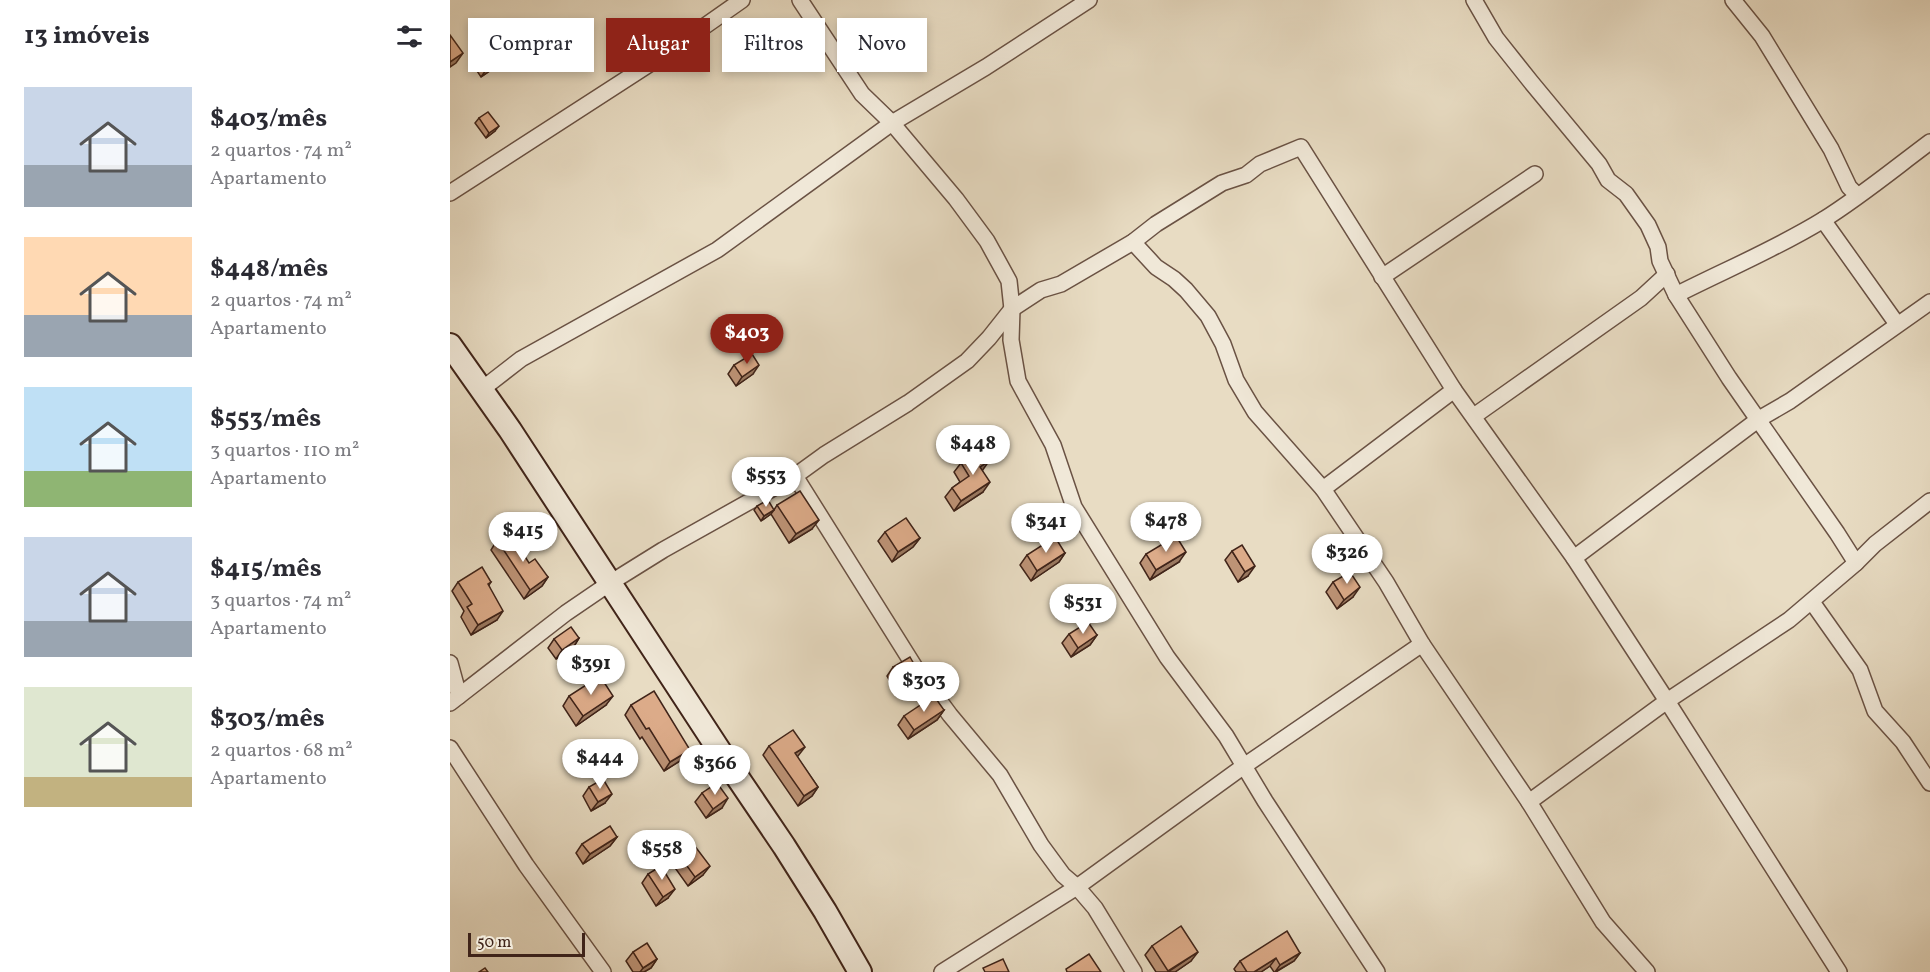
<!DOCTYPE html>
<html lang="pt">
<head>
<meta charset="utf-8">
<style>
  body { margin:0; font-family:Vollkorn,serif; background:#f7f7f7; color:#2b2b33; height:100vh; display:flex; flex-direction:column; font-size:22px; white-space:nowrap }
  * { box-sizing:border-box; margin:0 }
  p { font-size:20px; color:#7c7c81 }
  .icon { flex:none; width:33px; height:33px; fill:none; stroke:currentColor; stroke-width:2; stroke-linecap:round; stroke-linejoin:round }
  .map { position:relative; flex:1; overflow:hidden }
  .drawer { display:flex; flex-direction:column; background:#fff; width:450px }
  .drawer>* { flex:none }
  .guide { position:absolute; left:18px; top:18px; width:570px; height:54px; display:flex; gap:12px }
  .scale { position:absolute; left:18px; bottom:15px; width:117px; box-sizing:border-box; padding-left:6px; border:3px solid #402419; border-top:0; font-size:16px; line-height:21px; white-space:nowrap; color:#402419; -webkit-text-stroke:4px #f0e8d8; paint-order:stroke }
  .price { position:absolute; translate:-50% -51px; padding:0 14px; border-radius:21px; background:#fff; color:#222; font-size:20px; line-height:39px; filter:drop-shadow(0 2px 3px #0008) }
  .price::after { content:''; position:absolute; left:50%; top:36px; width:18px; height:14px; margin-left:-9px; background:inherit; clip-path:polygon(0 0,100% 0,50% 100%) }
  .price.active { background:#8f2418; color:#fff }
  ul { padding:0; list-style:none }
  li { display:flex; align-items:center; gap:18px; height:150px; padding:0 24px }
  li span { display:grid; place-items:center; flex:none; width:168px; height:120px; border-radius:0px; color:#555 }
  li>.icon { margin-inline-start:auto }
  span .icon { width:72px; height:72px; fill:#fffc; stroke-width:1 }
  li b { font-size:26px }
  h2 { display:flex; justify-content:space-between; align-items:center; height:72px; padding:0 24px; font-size:26px }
  .tag { padding:0 21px; border-radius:0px; background:#fff; box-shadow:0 3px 9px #0003; font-size:21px; line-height:54px }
  .tag.active { background:#8f2418; color:#fff }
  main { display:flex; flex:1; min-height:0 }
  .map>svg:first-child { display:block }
</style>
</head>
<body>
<main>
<section class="drawer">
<h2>13 imóveis<svg class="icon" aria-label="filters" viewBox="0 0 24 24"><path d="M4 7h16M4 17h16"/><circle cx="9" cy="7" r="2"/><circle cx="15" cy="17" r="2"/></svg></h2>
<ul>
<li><span style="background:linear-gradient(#c9d6e8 65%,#9aa5b1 0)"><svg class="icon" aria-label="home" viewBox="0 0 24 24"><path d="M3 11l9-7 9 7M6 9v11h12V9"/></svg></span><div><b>$403/mês</b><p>2 quartos · 74 m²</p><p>Apartamento</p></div></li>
<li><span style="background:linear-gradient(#ffd9b3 65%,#9aa5b1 0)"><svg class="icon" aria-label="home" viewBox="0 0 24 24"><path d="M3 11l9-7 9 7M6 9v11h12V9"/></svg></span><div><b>$448/mês</b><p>2 quartos · 74 m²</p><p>Apartamento</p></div></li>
<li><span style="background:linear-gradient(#bfe0f5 70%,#8fb573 0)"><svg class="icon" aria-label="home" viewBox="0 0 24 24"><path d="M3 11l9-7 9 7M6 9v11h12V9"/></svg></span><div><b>$553/mês</b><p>3 quartos · 110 m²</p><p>Apartamento</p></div></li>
<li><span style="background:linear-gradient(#c9d6e8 70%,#9aa5b1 0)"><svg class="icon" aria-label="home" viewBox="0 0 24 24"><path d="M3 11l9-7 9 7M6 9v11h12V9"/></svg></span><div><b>$415/mês</b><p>3 quartos · 74 m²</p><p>Apartamento</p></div></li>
<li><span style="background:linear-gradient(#dfe7d0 75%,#c2b280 0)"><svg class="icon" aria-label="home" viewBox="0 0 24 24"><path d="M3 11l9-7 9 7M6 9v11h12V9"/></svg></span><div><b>$303/mês</b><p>2 quartos · 68 m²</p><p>Apartamento</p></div></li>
</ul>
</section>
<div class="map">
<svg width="1480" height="972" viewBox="0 0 1480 972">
  <rect width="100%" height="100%" fill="#e8dcc3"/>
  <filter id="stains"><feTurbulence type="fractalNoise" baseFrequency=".00333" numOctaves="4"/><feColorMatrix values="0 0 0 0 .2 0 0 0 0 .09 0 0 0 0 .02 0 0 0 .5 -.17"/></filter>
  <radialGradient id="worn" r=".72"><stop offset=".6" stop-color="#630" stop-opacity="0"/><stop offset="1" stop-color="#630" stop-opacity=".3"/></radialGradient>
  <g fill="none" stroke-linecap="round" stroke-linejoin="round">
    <defs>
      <g id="street">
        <path d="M350,0L412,94L442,123L506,199L537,241L559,281L562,309L561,340L568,381L603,445L624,507L717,657L776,736L815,801L927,972"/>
        <path d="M1024,0L1046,38L1081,82L1149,164L1158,180L1176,194L1198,225L1208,247L1210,261L1226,295L1279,378L1387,533L1406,563"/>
        <path d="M1283,0L1312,36L1381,149L1399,187L1407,195"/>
        <path d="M0,193L215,54L292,0"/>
        <path d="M1373,220L1447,324"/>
        <path d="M683,242L706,267L724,279L736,290L758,316L773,344L786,380L805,412L873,489L936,582L972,644L1079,802L1153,922L1197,972"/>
        <path d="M932,277L1085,174"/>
        <path d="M1226,295C1275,270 1326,249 1373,220C1410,197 1445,168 1480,142"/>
        <path d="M31,390L71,359L267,250L442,123L536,67L639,0"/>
        <path d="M1024,416L1191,298L1217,274"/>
        <path d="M345,476L466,669L500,715L550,775L591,845L613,875L627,887L645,908L684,972"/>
        <path d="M873,489L1004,390"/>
        <path d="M1124,558L1309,419L1340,401L1480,302"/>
        <path d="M1362,602L1410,670L1425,711L1453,742L1480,783"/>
        <path d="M0,663L9,696"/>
        <path d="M0,703L116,613L160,583L213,550L345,476L374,455L458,403L517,361L539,338L562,309L591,290L611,284L683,242L706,224L772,183L796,175L810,164L851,147L1004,390L1124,558L1217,701L1389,972"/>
        <path d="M0,748L76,865L153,972"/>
        <path d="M1079,802L1217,701L1339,620L1406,563L1425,544L1480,501"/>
        <path d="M492,972L627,887L794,766L972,644"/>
      </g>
      <path id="secondary" d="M0,345L60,430L271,753L334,846L375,911L410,972"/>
    </defs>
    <use href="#street" stroke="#6a5244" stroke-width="18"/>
    <use href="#secondary" stroke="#402419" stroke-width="26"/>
    <use href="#street" stroke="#f0e8d8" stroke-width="15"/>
    <use href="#secondary" stroke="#f0e8d8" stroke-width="22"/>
  </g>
  <g fill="#bd9376" stroke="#402419" stroke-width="1.5">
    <path d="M24,52H57L48,59L49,61L44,68L31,77L19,59Z"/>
    <path d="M29,118L45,131L36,138L25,123Z"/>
    <path d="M284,365L303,374L286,386L278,374Z"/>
    <path d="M511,463L532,471L533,492L504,511L495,497L502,488L510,482L504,472Z"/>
    <path d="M327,505L362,529L339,543L321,514L311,521L304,510L307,506L324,510Z"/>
    <path d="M435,532L470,538L463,547L442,562L428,541Z"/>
    <path d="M47,540L98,577L92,586L74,599L41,550Z"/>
    <path d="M782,551L798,576L788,582L775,560Z"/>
    <path d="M615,553L609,562L581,581L570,565L577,555Z"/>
    <path d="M696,554L729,562L700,580L690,563Z"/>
    <path d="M8,582H41L39,585L47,620L21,635L11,617L14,611L2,591Z"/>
    <path d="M883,582L903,597L887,609L876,592Z"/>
    <path d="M619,634L647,635L640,645L621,657L612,643Z"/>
    <path d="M129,638L123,648L106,659L98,648L104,639Z"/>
    <path d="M443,667L461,680L445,690L437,676Z"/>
    <path d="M119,696L156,705L126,726L113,706Z"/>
    <path d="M181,705L240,750L233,759L214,771L192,737L190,739L175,715Z"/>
    <path d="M494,710L487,720L458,739L448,725L454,716Z"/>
    <path d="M319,746L347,757L368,787L362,796L348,806L313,755Z"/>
    <path d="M139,787L155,803L141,811L133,796Z"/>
    <path d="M252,793L272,808L256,818L245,802Z"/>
    <path d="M167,837L160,846L133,864L126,853L132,844Z"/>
    <path d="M229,855L253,875L238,886L223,865Z"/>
    <path d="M198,874L218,898L206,906L192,883Z"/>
    <path d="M702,946L741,961L725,972H706L695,955Z"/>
    <path d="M183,952L207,959L201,968L194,972H183L176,961Z"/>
    <path d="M850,953L844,961L826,972H824L820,966L811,972H786L784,969L790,961Z"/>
  </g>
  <g fill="#9a7860" stroke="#402419" stroke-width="1.5">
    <path d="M62,44L57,52L41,64L46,56Z"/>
    <path d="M13,53L6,63L0,67V62Z"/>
    <path d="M49,61L44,68L31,77L36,70Z"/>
    <path d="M49,126L45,131L36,138L39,133Z"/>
    <path d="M309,365L303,374L286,386L292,377Z"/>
    <path d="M539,461L532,471L530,467Z"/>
    <path d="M540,482L533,492L504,511L511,501Z"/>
    <path d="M324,510L321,514L311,521L314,516Z"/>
    <path d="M369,520L362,529L339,543L346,534Z"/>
    <path d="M470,538L463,547L442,562L448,552Z"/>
    <path d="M736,552L729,562L700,580L706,570Z"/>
    <path d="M615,553L609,562L581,581L587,571Z"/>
    <path d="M805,566L798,576L788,582L795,572Z"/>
    <path d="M98,577L92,586L74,599L80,590Z"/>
    <path d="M910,587L903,597L887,609L894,600Z"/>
    <path d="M53,611L47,620L21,635L28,625Z"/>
    <path d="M647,635L640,645L621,657L628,648Z"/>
    <path d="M129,638L123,648L106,659L112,650Z"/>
    <path d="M468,671L461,680L445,690L452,680Z"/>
    <path d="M163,696L156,705L126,726L133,716Z"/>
    <path d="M494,710L487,720L458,739L464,730Z"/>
    <path d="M355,747L348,756L339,763L345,753Z"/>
    <path d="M240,750L233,759L214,771L220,762Z"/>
    <path d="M368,787L362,796L348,806L354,796Z"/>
    <path d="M162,794L155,803L141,811L148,802Z"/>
    <path d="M278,798L272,808L256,818L263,809Z"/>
    <path d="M167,837L160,846L133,864L140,854Z"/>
    <path d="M260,866L253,875L238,886L245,877Z"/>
    <path d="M225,889L218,898L206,906L213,897Z"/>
    <path d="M748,952L741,961L725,972H718Z"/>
    <path d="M850,953L844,961L825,972L830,965Z"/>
    <path d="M826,958L820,966L811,972H804Z"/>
    <path d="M207,959L201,968L194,972H190L193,968Z"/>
  </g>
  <g fill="#dcab89" stroke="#402419" stroke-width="1.5">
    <path d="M53,33L62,44L46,56L49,61L36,70L24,52Z"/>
    <path d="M0,35L13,53L0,62Z"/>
    <path d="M38,112L49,126L39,133L29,118Z"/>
    <path d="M302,354L309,365L292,377L284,365Z"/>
    <path d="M532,450L539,461L530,467L540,482L511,501L502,488L519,476L511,463Z"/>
    <path d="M350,491L369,520L346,534L327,505Z"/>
    <path d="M318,500L324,510L314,516L307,506Z"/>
    <path d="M456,518L470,538L448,552L435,532Z"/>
    <path d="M60,533L79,563L85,559L98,577L80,590L47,540Z"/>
    <path d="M726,536L736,552L706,570L696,554Z"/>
    <path d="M605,537L615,553L587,571L577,555Z"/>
    <path d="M792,545L805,566L795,572L782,551Z"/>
    <path d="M32,567L41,582L38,584L53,611L28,625L17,607L22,604L8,582Z"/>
    <path d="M900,572L910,587L894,600L883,582Z"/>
    <path d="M638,622L647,635L628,648L619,634Z"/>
    <path d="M121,627L129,638L112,650L104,639Z"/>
    <path d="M460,657L468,671L452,680L443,667Z"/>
    <path d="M150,676L163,696L133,716L119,696Z"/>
    <path d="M204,691L240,750L220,762L199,728L196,729L181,705Z"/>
    <path d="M484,696L494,710L464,730L454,716Z"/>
    <path d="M343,730L355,747L345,753L368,787L354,796L319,746Z"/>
    <path d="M153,779L162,794L148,802L139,787Z"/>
    <path d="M267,783L278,798L263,809L252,793Z"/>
    <path d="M160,826L167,837L140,854L132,844Z"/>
    <path d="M244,845L260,866L245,877L229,855Z"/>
    <path d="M211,866L225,889L213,897L198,874Z"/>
    <path d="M731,926L748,952L718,971L702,946Z"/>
    <path d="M837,931L850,953L830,965L826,958L804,972H797L790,961Z"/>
    <path d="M197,943L207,959L193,968L183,952Z"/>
    <path d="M639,954L651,972H617L616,969Z"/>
    <path d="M553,959L559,972H535L533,968Z"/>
    <path d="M35,968L38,972H29Z"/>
  </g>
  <rect width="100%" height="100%" filter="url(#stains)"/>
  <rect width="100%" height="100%" fill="url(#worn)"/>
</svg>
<div class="scale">50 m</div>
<b class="price active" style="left:297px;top:365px">$403</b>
<b class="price" style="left:523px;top:476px">$448</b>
<b class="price" style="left:316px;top:508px">$553</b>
<b class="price" style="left:716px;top:553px">$478</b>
<b class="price" style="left:596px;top:554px">$341</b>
<b class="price" style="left:73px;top:563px">$415</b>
<b class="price" style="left:897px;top:585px">$326</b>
<b class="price" style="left:633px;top:635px">$531</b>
<b class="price" style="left:141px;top:696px">$391</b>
<b class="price" style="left:474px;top:713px">$303</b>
<b class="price" style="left:150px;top:790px">$444</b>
<b class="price" style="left:265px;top:796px">$366</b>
<b class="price" style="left:212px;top:881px">$558</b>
<div class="guide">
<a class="tag">Comprar</a>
<a class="tag active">Alugar</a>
<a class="tag">Filtros</a>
<a class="tag">Novo</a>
</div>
</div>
</main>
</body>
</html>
